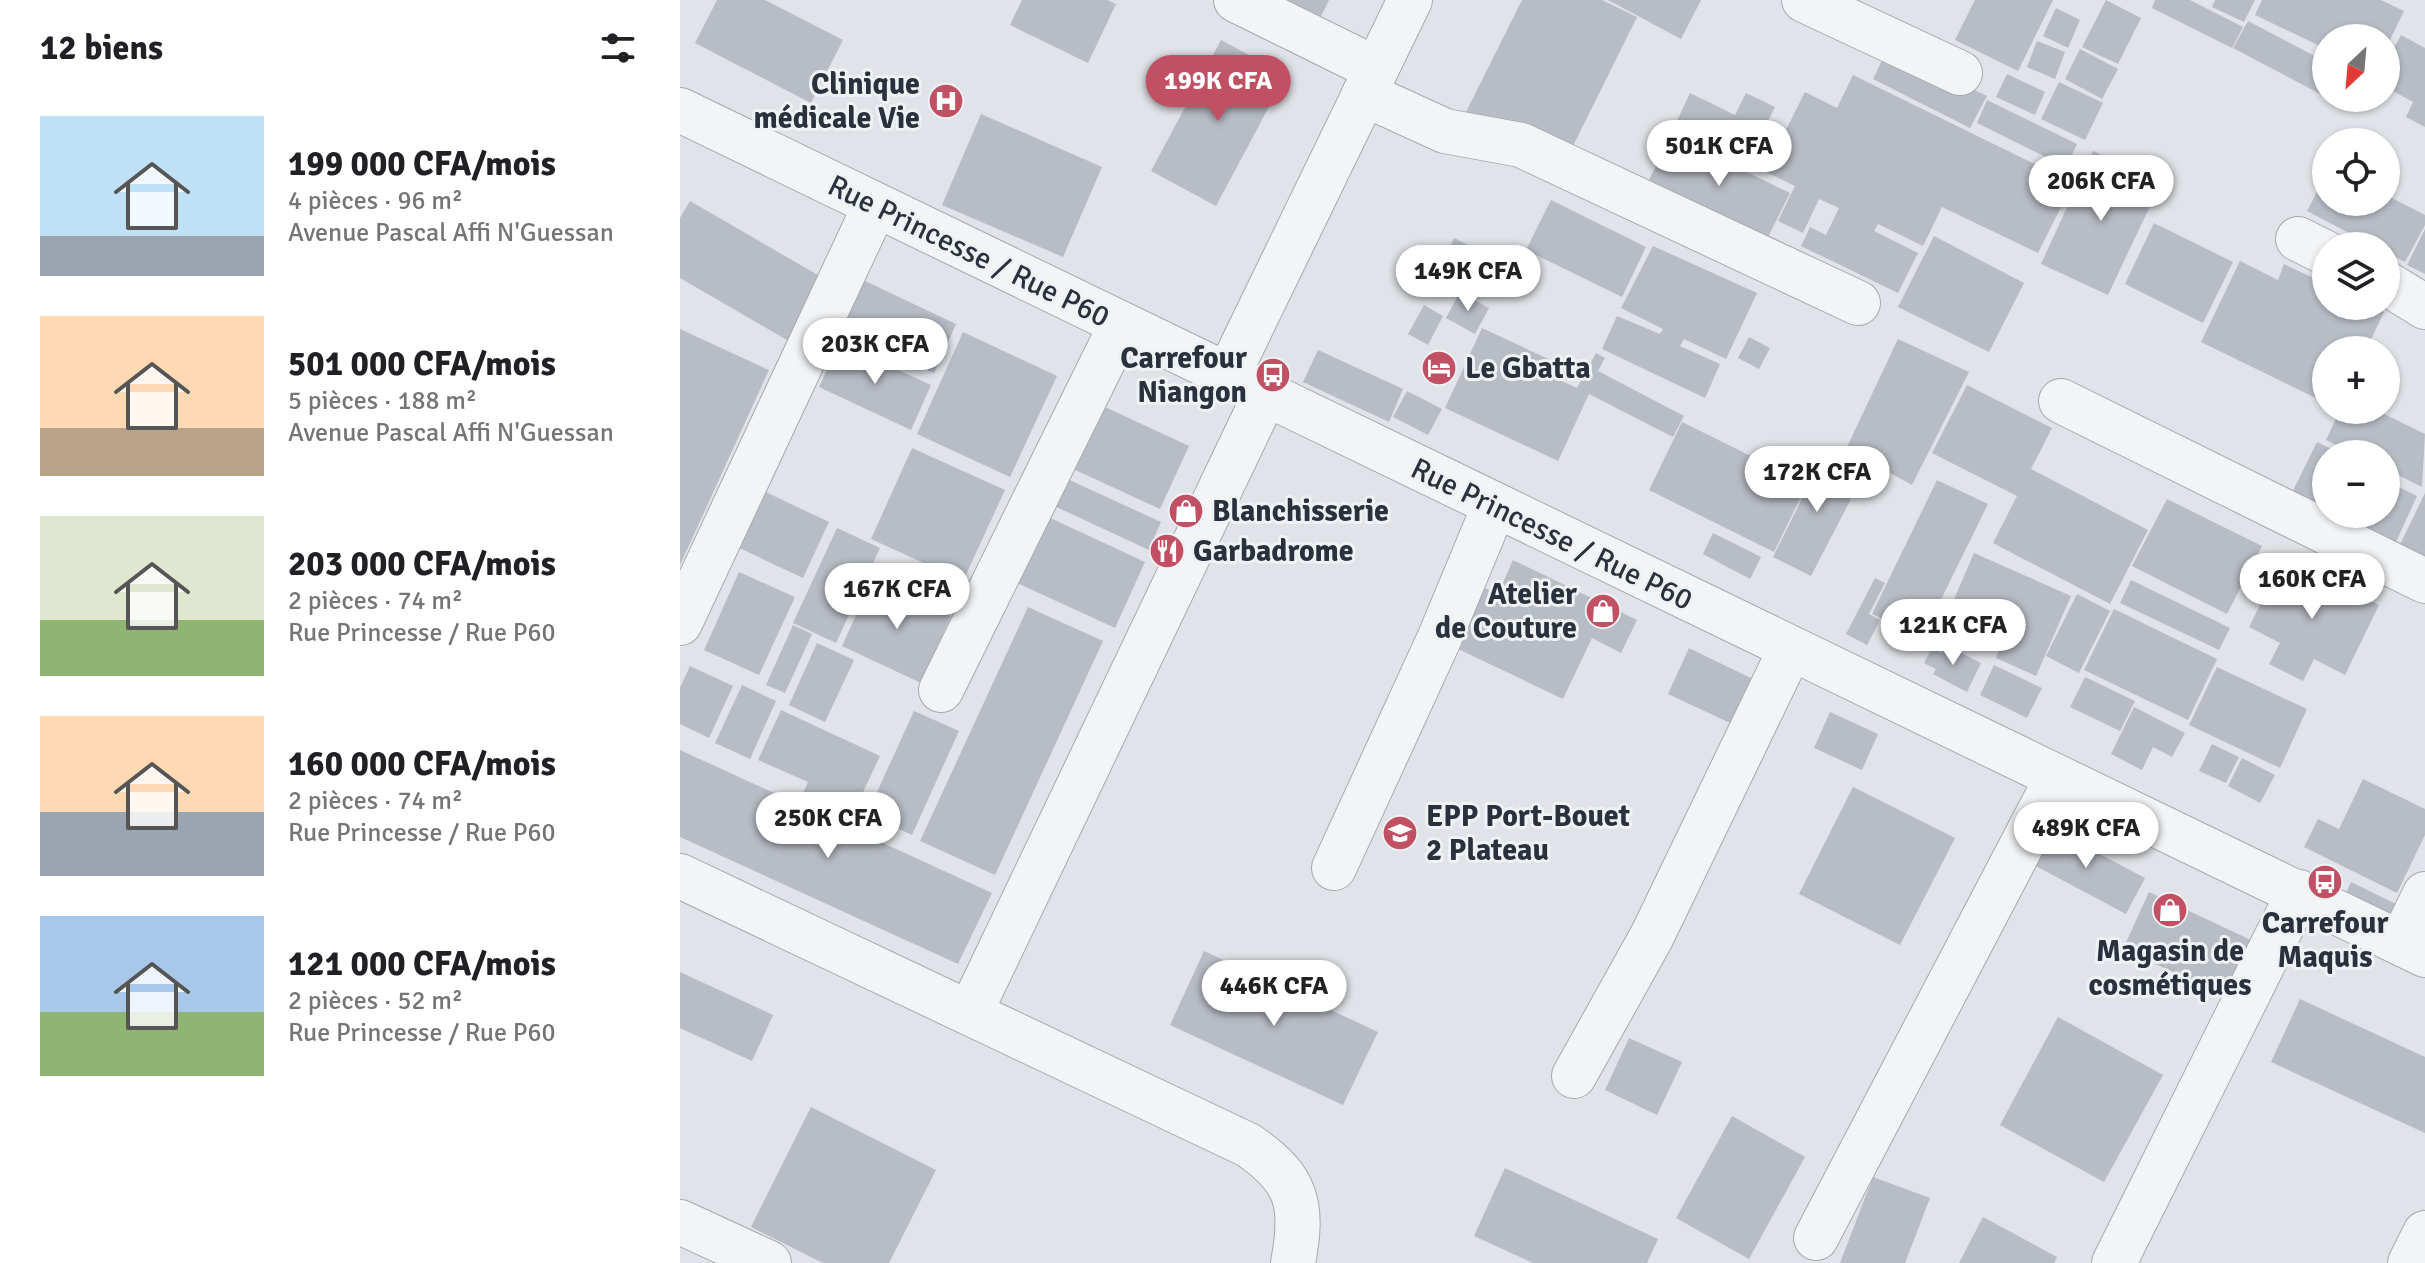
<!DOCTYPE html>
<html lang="fr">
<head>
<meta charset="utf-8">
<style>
  body { margin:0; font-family:Signika,sans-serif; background:#f6f6f6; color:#202124; height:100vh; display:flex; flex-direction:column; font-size:30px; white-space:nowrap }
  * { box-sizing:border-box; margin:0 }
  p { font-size:26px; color:#757577 }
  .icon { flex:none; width:44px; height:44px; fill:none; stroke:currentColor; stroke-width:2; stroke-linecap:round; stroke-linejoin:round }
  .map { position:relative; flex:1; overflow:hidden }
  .drawer { display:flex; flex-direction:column; background:#fff; width:680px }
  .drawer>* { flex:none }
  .needle { width:52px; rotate:206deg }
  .controls { position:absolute; left:1632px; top:24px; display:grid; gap:16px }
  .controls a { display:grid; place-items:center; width:88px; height:88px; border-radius:50%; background:#fff; box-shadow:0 2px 6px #0004; font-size:40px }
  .price { position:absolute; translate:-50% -68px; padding:0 18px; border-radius:28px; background:#fff; color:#222; font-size:26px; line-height:52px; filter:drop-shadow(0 2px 4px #0008) }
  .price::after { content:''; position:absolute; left:50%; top:48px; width:24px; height:18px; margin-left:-12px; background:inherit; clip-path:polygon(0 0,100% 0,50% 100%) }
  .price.current { background:#c15064; color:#fff }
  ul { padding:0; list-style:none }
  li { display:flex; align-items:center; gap:24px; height:200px; padding:0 40px }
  li span { display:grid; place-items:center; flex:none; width:224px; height:160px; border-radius:0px; color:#555 }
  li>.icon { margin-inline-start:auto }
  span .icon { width:96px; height:96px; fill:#fffc; stroke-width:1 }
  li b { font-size:34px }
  h2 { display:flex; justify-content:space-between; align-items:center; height:96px; padding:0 40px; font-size:34px }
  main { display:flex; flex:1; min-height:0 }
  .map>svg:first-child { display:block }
</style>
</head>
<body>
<main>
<section class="drawer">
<h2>12 biens<svg class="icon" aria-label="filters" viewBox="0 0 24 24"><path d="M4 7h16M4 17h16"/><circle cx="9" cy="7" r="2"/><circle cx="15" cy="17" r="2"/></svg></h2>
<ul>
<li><span style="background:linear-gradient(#bfe0f5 75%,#9aa5b1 0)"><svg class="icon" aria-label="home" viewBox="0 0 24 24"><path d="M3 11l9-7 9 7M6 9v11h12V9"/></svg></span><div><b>199 000 CFA/mois</b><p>4 pièces · 96 m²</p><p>Avenue Pascal Affi N'Guessan</p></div></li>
<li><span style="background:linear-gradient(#ffd9b3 70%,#b9a48a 0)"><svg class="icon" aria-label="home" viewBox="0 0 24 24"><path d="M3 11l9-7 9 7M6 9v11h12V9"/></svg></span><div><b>501 000 CFA/mois</b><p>5 pièces · 188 m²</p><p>Avenue Pascal Affi N'Guessan</p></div></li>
<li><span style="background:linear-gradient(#dfe7d0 65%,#8fb573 0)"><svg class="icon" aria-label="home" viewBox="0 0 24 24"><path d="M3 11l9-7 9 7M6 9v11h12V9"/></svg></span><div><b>203 000 CFA/mois</b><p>2 pièces · 74 m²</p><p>Rue Princesse / Rue P60</p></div></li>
<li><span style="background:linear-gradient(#ffd9b3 60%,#9aa5b1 0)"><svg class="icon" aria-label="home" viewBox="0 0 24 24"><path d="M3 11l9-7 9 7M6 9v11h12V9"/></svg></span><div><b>160 000 CFA/mois</b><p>2 pièces · 74 m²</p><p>Rue Princesse / Rue P60</p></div></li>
<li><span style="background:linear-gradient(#a9c7e8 60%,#8fb573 0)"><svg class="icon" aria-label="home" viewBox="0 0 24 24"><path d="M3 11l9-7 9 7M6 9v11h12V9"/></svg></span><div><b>121 000 CFA/mois</b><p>2 pièces · 52 m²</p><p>Rue Princesse / Rue P60</p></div></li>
</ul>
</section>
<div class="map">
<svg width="1745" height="1263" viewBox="0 0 1745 1263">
  <rect width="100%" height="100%" fill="#e0e3e7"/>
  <g fill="#b8bcc4">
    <path d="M37,0H85L163,40L131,103L15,43Z"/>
    <path d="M342,0H427L436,4L408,63L330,25Z"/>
    <path d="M592,0H649L638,22Z"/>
    <path d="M842,0H922L957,17L889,154L857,148L786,112Z"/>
    <path d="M928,0H1021L1001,39Z"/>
    <path d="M1295,0H1373L1338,71L1275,40Z"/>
    <path d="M1426,0L1461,18L1438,64L1402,47Z"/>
    <path d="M1475,0H1510L1563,27L1552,48L1472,8Z"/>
    <path d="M1535,0H1575L1564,22L1532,7Z"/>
    <path d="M1582,0H1701L1724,11L1706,48V38H1646V49L1575,15Z"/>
    <path d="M1376,8L1400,20L1388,48L1363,36Z"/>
    <path d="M1568,21L1646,62V97L1553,48Z"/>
    <path d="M1721,35L1745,48V127L1726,117L1733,102L1706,87V62Z"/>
    <path d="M541,40L606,75L536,206L471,171Z"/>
    <path d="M1357,41L1385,52L1375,79L1347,67Z"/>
    <path d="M1208,48L1307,96L1290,128L1193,79Z"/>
    <path d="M1400,49L1438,69L1422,99L1385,79Z"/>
    <path d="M1327,74L1365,92L1355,115L1316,97Z"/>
    <path d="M1173,75L1393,183L1358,253L1262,207L1243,246L1198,224L1194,231L1238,253L1218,293L1121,246L1130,227L1146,235L1159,208L1139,199L1123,233L1098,221L1115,186L994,127L1010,93L1055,115L1066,93L1095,107L1085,127L1103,136L1125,92L1157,108Z"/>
    <path d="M1379,82L1423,103L1405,140L1361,119Z"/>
    <path d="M1649,98H1681L1674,111Z"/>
    <path d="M1307,100L1397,144L1386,167L1297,123Z"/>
    <path d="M301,114L422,167L383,257L262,205Z"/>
    <path d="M991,135L1110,193L1086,241L968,182Z"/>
    <path d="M1413,151L1481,183L1428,295L1361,264Z"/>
    <path d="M1646,175V202H1706V195L1745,215V225L1725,262L1706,252V246H1694L1627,211Z"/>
    <path d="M871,200L966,247L942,297L846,250Z"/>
    <path d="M10,201L143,278L107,340L0,278V218Z"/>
    <path d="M1474,223L1553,262L1523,323L1445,284Z"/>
    <path d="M1745,229V274L1727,265Z"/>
    <path d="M1254,236L1344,283L1309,352L1218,307Z"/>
    <path d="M774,238L829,265L816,294L760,267Z"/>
    <path d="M973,246L1077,293L1046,359L1004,339L1000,346L1040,364L1025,398L922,349L937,316L980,334L983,329L941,308Z"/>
    <path d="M1560,261L1598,280L1604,264L1646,284V306H1692L1704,312L1686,350H1646V403L1521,342Z"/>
    <path d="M183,280L276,324L254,373L160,330Z"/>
    <path d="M780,292L809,308L795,334L766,318Z"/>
    <path d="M744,305L763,316L748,345L728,334Z"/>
    <path d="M802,328L879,364L873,377L897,388L916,353L925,358L918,371L1004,416L993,437L909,394L878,461L765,408Z"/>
    <path d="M0,329L89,370L0,565Z"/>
    <path d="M283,332L377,376L330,477L237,434Z"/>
    <path d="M1069,337L1090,348L1079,369L1058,358Z"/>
    <path d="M1218,339L1289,372L1232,485L1166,449Z"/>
    <path d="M159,343L251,385L231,430L139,387Z"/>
    <path d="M638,350L723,389L709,422L623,382Z"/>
    <path d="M1287,385L1372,428L1351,469L1468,530L1430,604L1313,543L1337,496L1252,453Z"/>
    <path d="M727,391L762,409L748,435L713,417Z"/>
    <path d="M423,406L509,446L480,509L393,469Z"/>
    <path d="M1660,410H1696L1745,434L1742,487L1706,469V454H1675L1646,440Z"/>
    <path d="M1002,422L1127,484L1094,552L969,490Z"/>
    <path d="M1637,442L1662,454H1646V514L1606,505Z"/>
    <path d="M1148,446L1167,456L1171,499L1131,576L1093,557Z"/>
    <path d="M232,448L325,490L283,581L191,539Z"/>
    <path d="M370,471L481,522L469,550L357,498Z"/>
    <path d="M1257,480L1308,504L1242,638L1192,614Z"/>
    <path d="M1706,481L1737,496L1711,553L1659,529L1666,514H1706Z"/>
    <path d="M77,488L149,522L123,578L51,544Z"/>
    <path d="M1745,493V570L1715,555Z"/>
    <path d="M1487,499L1582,546L1547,614L1452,566Z"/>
    <path d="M366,516L465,562L435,628L335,582Z"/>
    <path d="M157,528L200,548L156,643L113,623Z"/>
    <path d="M1033,533L1081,557L1070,579L1023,554Z"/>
    <path d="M1294,553L1391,596L1356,676L1316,658L1321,645L1265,620Z"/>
    <path d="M1604,557L1699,605L1665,675L1634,659L1623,681L1589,664L1600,643L1569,627Z"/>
    <path d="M833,560L957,620L941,653L912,638L883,699L776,648L805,588L818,594Z"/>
    <path d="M59,572L115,597L79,675L24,650Z"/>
    <path d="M1195,578L1205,583L1189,614L1200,620L1187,645L1166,634Z"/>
    <path d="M192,580L271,616L241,683L162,646Z"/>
    <path d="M1451,580L1550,628L1539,650L1440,603Z"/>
    <path d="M1397,594L1430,611L1399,673L1366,656Z"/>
    <path d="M348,607L423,641L315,875L240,841Z"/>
    <path d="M1434,609L1537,659L1508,720L1404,670Z"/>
    <path d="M113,625L132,634L105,693L86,685Z"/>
    <path d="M137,643L174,660L145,722L109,705Z"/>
    <path d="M1266,645L1301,663L1287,692L1253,674L1256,669L1244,663L1252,648L1262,653Z"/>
    <path d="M1009,648L1085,685L1063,729L988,694Z"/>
    <path d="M1314,665L1362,688L1347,718L1300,695Z"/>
    <path d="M10,666L53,686L29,738L0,724V688Z"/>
    <path d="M1537,667L1627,709L1600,768L1509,725Z"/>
    <path d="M1405,677L1455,701L1440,731L1390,707Z"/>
    <path d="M62,685L96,701L70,759L35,743Z"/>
    <path d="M1454,707L1505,733L1492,757L1473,747L1462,770L1431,754Z"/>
    <path d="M101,710L200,756L177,805L150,792L142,808L121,798L128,782L78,760Z"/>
    <path d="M234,711L279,731L232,835L187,814Z"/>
    <path d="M1150,712L1198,734L1182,770L1134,748Z"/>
    <path d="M1532,744L1559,757L1546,783L1519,771Z"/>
    <path d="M0,750L312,893L278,964L0,837Z"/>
    <path d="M1562,758L1595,775L1580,803L1548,786Z"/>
    <path d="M1683,779L1745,809V835L1717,893L1624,847L1638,819L1659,829Z"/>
    <path d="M1173,787L1275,838L1220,945L1119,894Z"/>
    <path d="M1367,826L1465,878L1446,914L1348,862Z"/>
    <path d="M1671,882L1730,911L1720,930L1662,902Z"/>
    <path d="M1469,892L1577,943L1551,999L1443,949Z"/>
    <path d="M524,951L698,1032L663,1105L490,1025Z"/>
    <path d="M0,972L93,1015L72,1061L0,1028Z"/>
    <path d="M1620,999L1745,1057V1133L1591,1062Z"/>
    <path d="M1378,1017L1483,1075L1424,1182L1320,1125Z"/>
    <path d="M949,1038L1002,1062L977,1115L925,1090Z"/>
    <path d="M131,1107L256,1170L209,1263H143L71,1227Z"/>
    <path d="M1052,1116L1125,1157L1069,1259L996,1218Z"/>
    <path d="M825,1168L978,1239L967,1263H853L794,1236Z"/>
    <path d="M1193,1177L1250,1198L1225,1263H1160Z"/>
    <path d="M1303,1217L1377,1257L1374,1263H1279Z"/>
  </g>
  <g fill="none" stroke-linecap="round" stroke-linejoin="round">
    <defs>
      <g id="minor">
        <path d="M556,0L696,69"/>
        <path d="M1124,0L1280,73"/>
        <path d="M684,94L765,131L841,145L1178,303"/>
        <path d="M0,110L1745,955"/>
        <path d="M1618,239L1646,253"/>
        <path d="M1706,283L1745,307"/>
        <path d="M547,377L730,0"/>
        <path d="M1381,401L1745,581"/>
        <path d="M0,623L195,206"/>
        <path d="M261,690L441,325"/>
        <path d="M654,868L760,637L814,507"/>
        <path d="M0,876L568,1145C618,1179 624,1205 613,1263"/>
        <path d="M1721,943L1745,894"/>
        <path d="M290,1013L585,395"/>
        <path d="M894,1076L972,936L1110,650"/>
        <path d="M0,1222L89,1263"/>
        <path d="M1136,1238L1377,778"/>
        <path d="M1434,1263L1619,892"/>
        <path d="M1730,1263L1745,1233"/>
      </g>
    </defs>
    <use href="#minor" stroke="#a6aab1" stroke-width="46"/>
    <use href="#minor" stroke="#f2f4f6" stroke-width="44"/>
  </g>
  <defs>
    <symbol id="hospital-disc" viewBox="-11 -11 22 22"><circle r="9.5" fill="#c15064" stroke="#eff2f5"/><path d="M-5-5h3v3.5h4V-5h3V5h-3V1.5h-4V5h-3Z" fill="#fff"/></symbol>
    <symbol id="hotel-disc" viewBox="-11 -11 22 22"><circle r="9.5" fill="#c15064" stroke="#eff2f5"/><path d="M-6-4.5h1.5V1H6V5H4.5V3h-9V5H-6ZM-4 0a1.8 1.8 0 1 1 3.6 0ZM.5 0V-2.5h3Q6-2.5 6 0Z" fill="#fff"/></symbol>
    <symbol id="bus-disc" viewBox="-11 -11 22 22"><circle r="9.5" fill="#c15064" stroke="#eff2f5"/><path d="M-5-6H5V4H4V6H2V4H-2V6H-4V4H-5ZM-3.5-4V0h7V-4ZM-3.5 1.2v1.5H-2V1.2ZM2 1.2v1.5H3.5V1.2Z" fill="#fff"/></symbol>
    <symbol id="shop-disc" viewBox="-11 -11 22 22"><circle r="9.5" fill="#c15064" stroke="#eff2f5"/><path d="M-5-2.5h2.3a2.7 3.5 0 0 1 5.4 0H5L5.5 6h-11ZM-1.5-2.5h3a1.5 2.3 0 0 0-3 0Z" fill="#fff"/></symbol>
    <symbol id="restaurant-disc" viewBox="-11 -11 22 22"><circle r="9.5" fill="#c15064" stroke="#eff2f5"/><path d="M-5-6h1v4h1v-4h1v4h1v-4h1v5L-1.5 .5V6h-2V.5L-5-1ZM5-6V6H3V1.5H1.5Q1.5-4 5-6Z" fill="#fff"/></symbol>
    <symbol id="school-disc" viewBox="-11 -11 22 22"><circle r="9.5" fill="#c15064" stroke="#eff2f5"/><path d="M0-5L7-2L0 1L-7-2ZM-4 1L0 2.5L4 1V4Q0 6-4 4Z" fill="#fff"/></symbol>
  </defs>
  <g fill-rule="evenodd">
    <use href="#hospital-disc" x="246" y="81" width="40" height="40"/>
    <use href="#hotel-disc" x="739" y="348" width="40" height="40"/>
    <use href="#bus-disc" x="573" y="355" width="40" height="40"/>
    <use href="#shop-disc" x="486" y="491" width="40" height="40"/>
    <use href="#restaurant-disc" x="467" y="531" width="40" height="40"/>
    <use href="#shop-disc" x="903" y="591" width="40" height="40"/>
    <use href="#school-disc" x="700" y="813" width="40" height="40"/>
    <use href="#bus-disc" x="1625" y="862" width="40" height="40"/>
    <use href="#shop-disc" x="1470" y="890" width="40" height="40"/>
  </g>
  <g text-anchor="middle" stroke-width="6" stroke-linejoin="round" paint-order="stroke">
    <g font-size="30" font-weight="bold" fill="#2a313d" stroke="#eff2f5" text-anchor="start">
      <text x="240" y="94" text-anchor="end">Clinique<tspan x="240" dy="34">médicale Vie</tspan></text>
      <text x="567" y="368" text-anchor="end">Carrefour<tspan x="567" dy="34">Niangon</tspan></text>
      <text x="785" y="378">Le Gbatta</text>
      <text x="532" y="521">Blanchisserie</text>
      <text x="513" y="561">Garbadrome</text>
      <text x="897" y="604" text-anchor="end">Atelier<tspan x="897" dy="34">de Couture</tspan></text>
      <text x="746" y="826">EPP Port-Bouet<tspan x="746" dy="34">2 Plateau</tspan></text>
      <text x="1645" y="933" text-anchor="middle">Carrefour<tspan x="1645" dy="34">Maquis</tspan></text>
      <text x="1490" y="961" text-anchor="middle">Magasin de<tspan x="1490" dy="34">cosmétiques</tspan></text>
    </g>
    <g font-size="30" fill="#2a313d" stroke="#eff2f5">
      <text transform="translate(289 251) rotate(26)" y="10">Rue Princesse / Rue P60</text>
      <text transform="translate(872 534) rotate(26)" y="10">Rue Princesse / Rue P60</text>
    </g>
  </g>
</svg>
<div class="controls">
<a><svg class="needle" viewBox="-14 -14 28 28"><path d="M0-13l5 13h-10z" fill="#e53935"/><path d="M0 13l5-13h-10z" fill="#757577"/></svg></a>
<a><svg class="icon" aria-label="locate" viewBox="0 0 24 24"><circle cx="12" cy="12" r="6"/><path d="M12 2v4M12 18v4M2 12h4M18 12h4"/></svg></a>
<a><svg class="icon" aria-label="layers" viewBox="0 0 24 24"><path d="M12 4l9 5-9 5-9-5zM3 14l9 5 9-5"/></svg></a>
<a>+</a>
<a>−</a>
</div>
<b class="price current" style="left:538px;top:123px">199K CFA</b>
<b class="price" style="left:1039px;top:188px">501K CFA</b>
<b class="price" style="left:1421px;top:223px">206K CFA</b>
<b class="price" style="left:788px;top:313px">149K CFA</b>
<b class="price" style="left:195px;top:386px">203K CFA</b>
<b class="price" style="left:1137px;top:514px">172K CFA</b>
<b class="price" style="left:1632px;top:621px">160K CFA</b>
<b class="price" style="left:217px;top:631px">167K CFA</b>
<b class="price" style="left:1273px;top:667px">121K CFA</b>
<b class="price" style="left:148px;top:860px">250K CFA</b>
<b class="price" style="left:1406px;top:870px">489K CFA</b>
<b class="price" style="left:594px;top:1028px">446K CFA</b>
</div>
</main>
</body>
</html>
